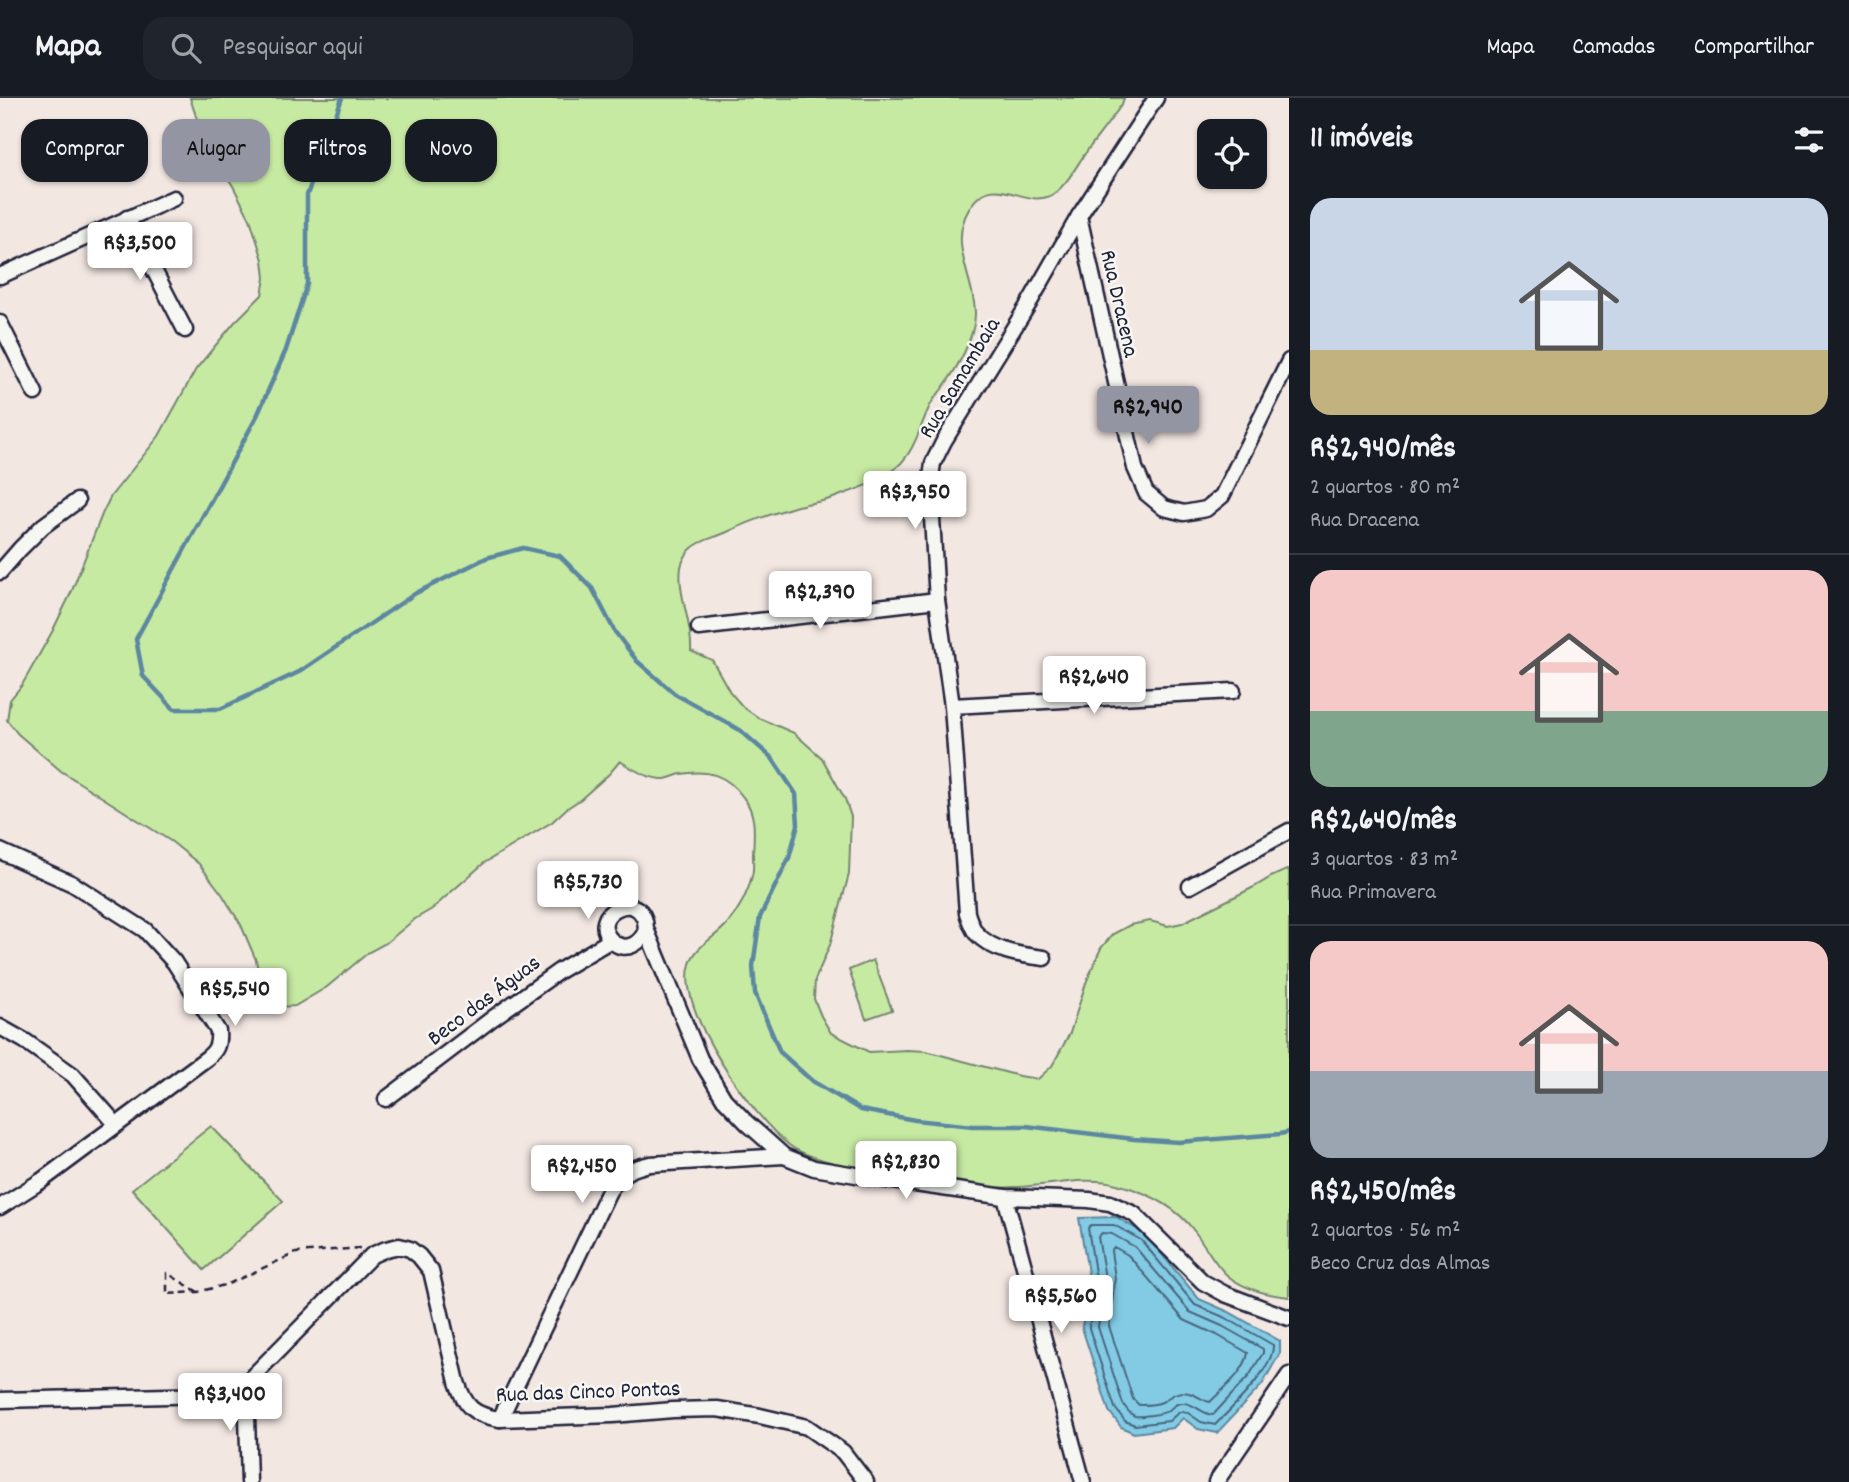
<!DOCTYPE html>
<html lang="pt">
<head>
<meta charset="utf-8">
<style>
  body { margin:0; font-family:Dekko,sans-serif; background:#20242c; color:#f1f3f6; height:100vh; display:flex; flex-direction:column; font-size:26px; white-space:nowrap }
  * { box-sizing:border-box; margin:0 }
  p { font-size:23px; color:#9ea1a6 }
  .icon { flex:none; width:38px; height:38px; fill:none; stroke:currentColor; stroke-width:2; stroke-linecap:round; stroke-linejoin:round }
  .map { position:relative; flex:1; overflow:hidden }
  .sheet { display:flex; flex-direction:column; background:#171b24; width:560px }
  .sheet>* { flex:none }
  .hud { position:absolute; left:21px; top:21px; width:665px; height:63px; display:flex; gap:14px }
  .buttons { position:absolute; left:1197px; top:21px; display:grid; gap:14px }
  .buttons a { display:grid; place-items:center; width:70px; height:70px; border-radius:14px; background:#171b24; box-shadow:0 2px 5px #0004; font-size:35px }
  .price { position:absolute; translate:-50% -60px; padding:0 16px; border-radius:7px; background:#fff; color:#222; font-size:23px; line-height:46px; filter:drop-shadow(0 2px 4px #0008) }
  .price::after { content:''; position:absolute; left:50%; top:42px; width:21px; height:16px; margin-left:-10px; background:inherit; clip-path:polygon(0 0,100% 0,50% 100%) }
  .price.current { background:#9495a2; color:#111 }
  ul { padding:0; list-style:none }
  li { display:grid; align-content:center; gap:14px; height:371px; padding:0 21px }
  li+li { border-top:2px solid #363941 }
  li span { display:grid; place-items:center; height:217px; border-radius:21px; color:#555 }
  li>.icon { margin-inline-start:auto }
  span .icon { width:126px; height:126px; fill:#fffc; stroke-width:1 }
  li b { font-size:30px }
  h2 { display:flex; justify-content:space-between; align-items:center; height:84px; padding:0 21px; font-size:30px }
  .tag { padding:0 24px; border-radius:21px; background:#171b24; box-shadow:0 2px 5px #0004; font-size:24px; line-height:63px }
  .tag.current { background:#9495a2; color:#111 }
  header { display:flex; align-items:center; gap:42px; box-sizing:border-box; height:98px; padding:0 35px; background:#171b24; border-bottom:2px solid #363941 }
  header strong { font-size:33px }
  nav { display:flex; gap:38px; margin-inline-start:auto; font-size:24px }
  .search { width:490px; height:63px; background:#20242c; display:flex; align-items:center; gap:18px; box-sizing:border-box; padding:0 24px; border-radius:21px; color:#9ea1a6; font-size:26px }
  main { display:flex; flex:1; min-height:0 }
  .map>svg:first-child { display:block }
</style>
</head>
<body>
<header>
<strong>Mapa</strong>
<div class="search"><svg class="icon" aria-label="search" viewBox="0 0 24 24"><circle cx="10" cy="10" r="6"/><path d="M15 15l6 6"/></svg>Pesquisar aqui</div>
<nav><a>Mapa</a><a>Camadas</a><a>Compartilhar</a></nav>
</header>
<main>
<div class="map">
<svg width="1289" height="1384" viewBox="0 0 1289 1384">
  <rect width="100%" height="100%" fill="#f3e7e2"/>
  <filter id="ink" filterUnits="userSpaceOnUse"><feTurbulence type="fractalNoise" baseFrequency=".0143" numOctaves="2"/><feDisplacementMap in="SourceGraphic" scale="14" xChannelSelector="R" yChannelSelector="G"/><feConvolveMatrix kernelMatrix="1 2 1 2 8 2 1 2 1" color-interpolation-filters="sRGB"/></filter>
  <g filter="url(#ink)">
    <g fill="#c7eaa3" stroke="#74866f" stroke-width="2">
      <path d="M190,0H1124L1122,6C1111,22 1099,37 1087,53C1077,66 1066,90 1050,98C1023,110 992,71 969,111C948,146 974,179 975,214C976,239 956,272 942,291C939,295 935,299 932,304C920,325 917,351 897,369C880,384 857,391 836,399C823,404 808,405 794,409C770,416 748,424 725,435C714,440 700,442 691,451C687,454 682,464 681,469C677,497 693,525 691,553L712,562L730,594L743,609L759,620L794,635L822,660L845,701L851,719L849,776L830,847L815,882L814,901L821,918L831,935L869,954L907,952L926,953L1019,978L1038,981L1052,968L1070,935L1086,885L1093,868L1101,850L1113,836L1130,827L1150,823L1168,828L1182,825L1254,789L1271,779L1289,771V1199C1269,1197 1244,1191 1228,1178C1214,1166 1206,1148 1195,1134C1177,1109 1146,1094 1117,1086C1086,1077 1046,1089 1013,1089C1003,1090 991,1090 981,1090C957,1088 933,1082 910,1078C878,1073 845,1070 814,1059C806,1056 796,1053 789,1047C754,1020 675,912 690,866C695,848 715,840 727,826C738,813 748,795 752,778C754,771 753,764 753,756C754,736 757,716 743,699C727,677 708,671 681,676C676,677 671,680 665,681C650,682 632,671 620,663L609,676L581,701L566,711L552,724L484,765L432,811L415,821L386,845L369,854L327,889L295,908L277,909L263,898L256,862L241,827L222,796L199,766L172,744L61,673L18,636L7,622L10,602L22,587L52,534L71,495L103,414L111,398L159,338L196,271L234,225L262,197L265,180L263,162L250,121L233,88L204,42Z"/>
      <path d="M873,862L892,912L866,921L849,872Z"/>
      <path d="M211,1028L283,1103L204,1172L132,1091Z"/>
    </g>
    <path fill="#83cbe4" stroke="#5c87a0" stroke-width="2" d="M1116,1119L1145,1136L1199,1201L1229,1214L1280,1243V1255L1262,1287L1217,1335L1198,1331L1183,1320L1173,1330L1134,1335L1121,1329L1109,1313L1082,1230L1089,1181L1079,1120Z"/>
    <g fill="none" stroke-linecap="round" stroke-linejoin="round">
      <g stroke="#49667f" stroke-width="2">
        <path d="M1091,1127H1114L1141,1142L1195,1207L1226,1220L1273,1247C1275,1269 1231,1311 1215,1327L1201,1324L1188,1315L1183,1313L1178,1315L1169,1323L1135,1327L1125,1323L1115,1310L1089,1230L1096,1181L1088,1130Z"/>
        <path d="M1102,1135L1112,1136L1135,1149L1190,1214L1222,1228L1263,1251V1255L1249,1278L1213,1317C1201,1316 1194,1304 1182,1305C1175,1305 1173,1309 1168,1313C1163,1316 1140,1319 1135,1318C1129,1316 1126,1310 1123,1306L1098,1229L1105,1180L1098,1139Z"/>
        <path d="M1113,1150H1116L1128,1157L1184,1222L1217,1237L1248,1255C1245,1274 1223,1291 1210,1304C1203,1303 1197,1297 1189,1295C1177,1292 1171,1298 1162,1304C1156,1307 1146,1307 1139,1307L1133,1301L1109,1228L1115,1180L1111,1153Z"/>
      </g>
      <path stroke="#5c87a0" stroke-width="4.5" d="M342,0L307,97V186L286,252L257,318L136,541L143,578L174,611H220L299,574L416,495L486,460L523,450L560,458L592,490L615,534L637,563L675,596L740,632L772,660L796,696L798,727L789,760L760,819L753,868L755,895L780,954L812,983L861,1012L915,1022L973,1028H1026L1134,1041L1179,1044L1280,1036L1289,1034"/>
      <defs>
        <g id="minor">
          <path d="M1079,118L1135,370L1146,395L1164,410L1184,415L1206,411L1222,398L1289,263"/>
          <path d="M127,120L185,232"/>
          <path d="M0,178L174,100"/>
          <path d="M0,225L35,295"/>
          <path d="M0,474L20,451L43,428L77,403"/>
          <path d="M699,530L937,502"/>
          <path d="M952,608L1233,593"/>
          <path d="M0,753L73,786L145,832L174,864L218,933C219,946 217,952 207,960L41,1083L0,1109"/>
          <path d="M1190,788L1289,733"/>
          <path d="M646,831C642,845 625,856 612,843C584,816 644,786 646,831L700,961L724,1001L747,1025L784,1058L814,1070L880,1081L1005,1099L1089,1102L1110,1105L1134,1116L1203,1184L1225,1196L1289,1220"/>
          <path d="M1044,860C1021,857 993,854 976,835C972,830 969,821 967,815L952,608L937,502L930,387L933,365L944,343L1028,207L1079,118L1156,0"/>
          <path d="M0,929L25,943L73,977L116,1026"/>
          <path d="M386,1001L493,920L559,873L611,842"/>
          <path d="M1005,1099L1083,1384"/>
          <path d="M246,1285L249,1384"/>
          <path d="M0,1302L211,1297L246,1285L372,1157L386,1151L399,1148L410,1151L419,1158L431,1173L457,1284C465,1309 473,1317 500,1321L613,1317L673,1312L717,1311L760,1318L807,1329L843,1354L866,1384"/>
          <path d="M500,1321L609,1093C622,1074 628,1071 650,1066L784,1058"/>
          <path d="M1216,1384L1289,1277"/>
        </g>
      </defs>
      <use href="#minor" stroke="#22223b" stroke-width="19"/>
      <path stroke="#22223b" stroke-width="2.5" stroke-dasharray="7 5" stroke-linecap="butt" d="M198,1194L167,1175V1196L198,1194L228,1186L296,1155L360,1150"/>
      <use href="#minor" stroke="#f6f6f2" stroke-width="14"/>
    </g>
  </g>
  <g text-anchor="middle" stroke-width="5" stroke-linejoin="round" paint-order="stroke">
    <g font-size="23" fill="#22223b" stroke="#f6f6f2">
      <text transform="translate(1121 205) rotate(77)" y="8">Rua Dracena</text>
      <text transform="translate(958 279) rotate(-59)" y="8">Rua Samambaia</text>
      <text transform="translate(483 901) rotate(-37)" y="8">Beco das Águas</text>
      <text transform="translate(588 1292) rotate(-2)" y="8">Rua das Cinco Pontas</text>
    </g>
  </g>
</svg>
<div class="buttons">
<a><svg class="icon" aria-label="locate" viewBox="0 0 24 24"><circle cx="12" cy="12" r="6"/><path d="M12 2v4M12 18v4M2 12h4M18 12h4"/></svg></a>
</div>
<b class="price" style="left:140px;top:184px">R$3,500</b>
<b class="price current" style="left:1148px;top:348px">R$2,940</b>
<b class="price" style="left:915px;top:433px">R$3,950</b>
<b class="price" style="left:820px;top:533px">R$2,390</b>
<b class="price" style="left:1094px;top:618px">R$2,640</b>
<b class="price" style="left:588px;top:823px">R$5,730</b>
<b class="price" style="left:235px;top:930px">R$5,540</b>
<b class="price" style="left:906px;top:1103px">R$2,830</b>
<b class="price" style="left:582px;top:1107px">R$2,450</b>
<b class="price" style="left:1061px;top:1237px">R$5,560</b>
<b class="price" style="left:230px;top:1335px">R$3,400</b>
<div class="hud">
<a class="tag">Comprar</a>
<a class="tag current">Alugar</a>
<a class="tag">Filtros</a>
<a class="tag">Novo</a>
</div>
</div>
<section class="sheet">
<h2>11 imóveis<svg class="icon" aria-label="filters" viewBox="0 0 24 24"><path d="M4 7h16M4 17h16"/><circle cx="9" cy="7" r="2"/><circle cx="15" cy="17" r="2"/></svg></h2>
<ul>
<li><span style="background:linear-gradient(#c9d6e8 70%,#c2b280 0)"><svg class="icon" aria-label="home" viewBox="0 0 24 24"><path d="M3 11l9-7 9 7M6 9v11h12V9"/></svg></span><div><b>R$2,940/mês</b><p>2 quartos · 80 m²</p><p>Rua Dracena</p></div></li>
<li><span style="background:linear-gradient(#f6c9c9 65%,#7fa58c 0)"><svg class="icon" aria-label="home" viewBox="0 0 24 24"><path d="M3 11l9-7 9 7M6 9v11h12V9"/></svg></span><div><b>R$2,640/mês</b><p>3 quartos · 83 m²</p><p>Rua Primavera</p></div></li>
<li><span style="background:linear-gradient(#f6c9c9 60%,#9aa5b1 0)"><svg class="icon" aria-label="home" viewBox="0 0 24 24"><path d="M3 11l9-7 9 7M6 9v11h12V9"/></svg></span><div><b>R$2,450/mês</b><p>2 quartos · 56 m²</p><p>Beco Cruz das Almas</p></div></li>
</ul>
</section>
</main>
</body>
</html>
